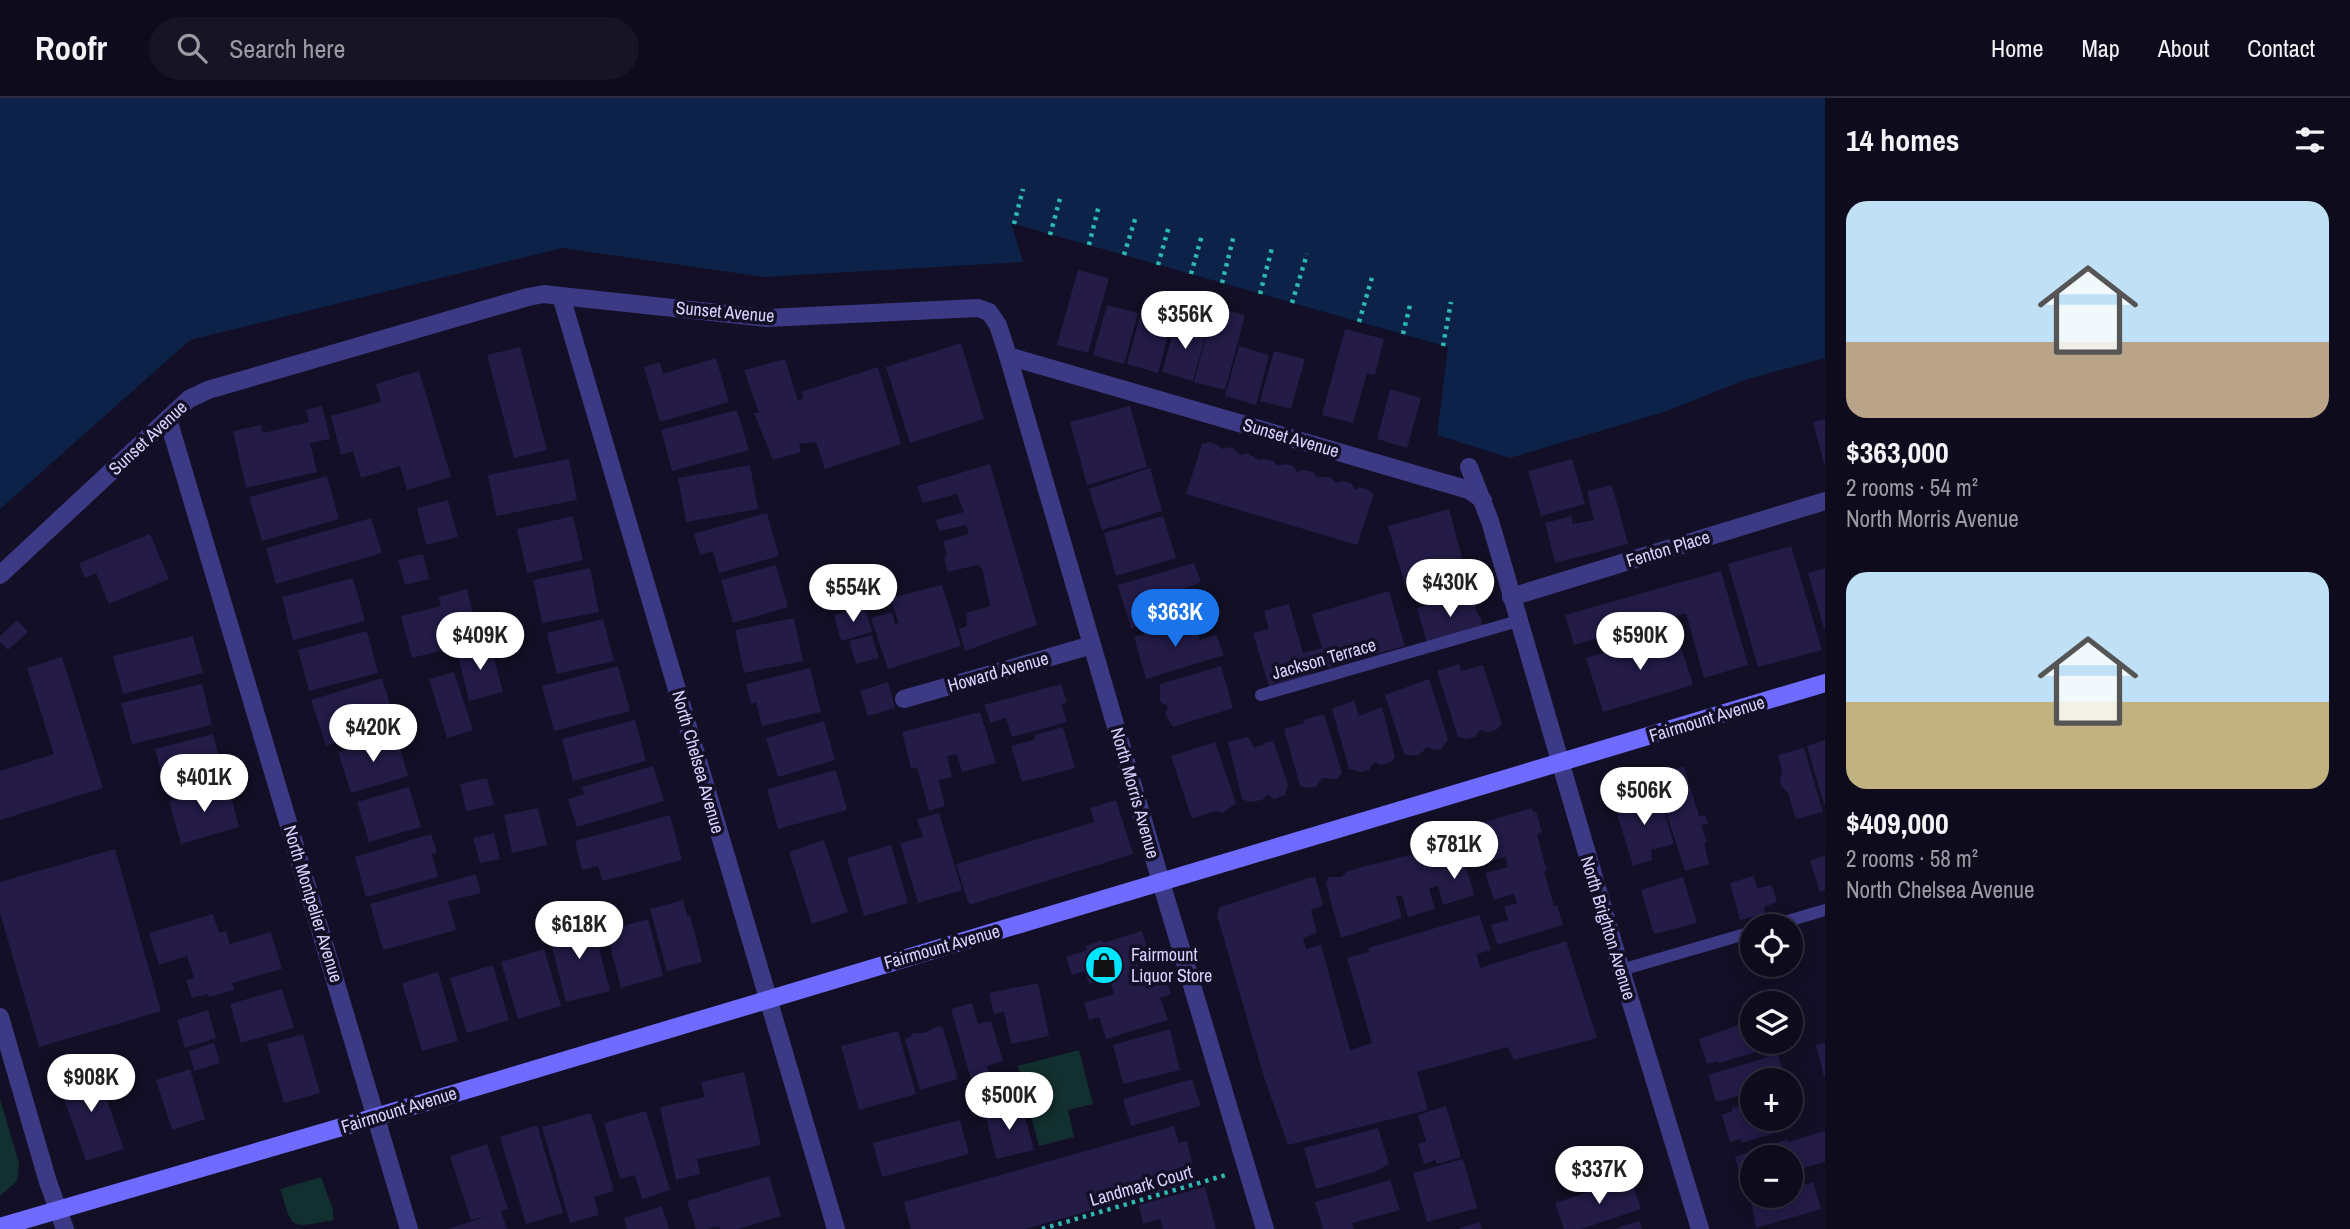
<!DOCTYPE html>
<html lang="en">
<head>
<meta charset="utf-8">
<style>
  body { margin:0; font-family:"Archivo Narrow",sans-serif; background:#171425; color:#f1f3f6; height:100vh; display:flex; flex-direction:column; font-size:26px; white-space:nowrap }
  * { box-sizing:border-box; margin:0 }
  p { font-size:23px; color:#9b9ba3 }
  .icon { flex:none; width:38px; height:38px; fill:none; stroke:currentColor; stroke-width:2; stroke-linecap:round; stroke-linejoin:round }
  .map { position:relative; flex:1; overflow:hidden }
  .drawer { display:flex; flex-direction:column; background:#0e0b1c; width:525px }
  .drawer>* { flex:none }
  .controls { position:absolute; left:1740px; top:816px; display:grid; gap:14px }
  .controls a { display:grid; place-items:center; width:63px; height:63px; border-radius:50%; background:#0e0b1c; box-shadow:0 4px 18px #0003,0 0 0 2px #2e2b3b; font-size:35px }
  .price { position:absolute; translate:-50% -60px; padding:0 16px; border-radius:24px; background:#fff; color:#222; font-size:23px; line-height:46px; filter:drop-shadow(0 2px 4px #0008) }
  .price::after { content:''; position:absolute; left:50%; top:42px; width:21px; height:16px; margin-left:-10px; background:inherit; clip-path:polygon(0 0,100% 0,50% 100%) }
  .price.on { background:#1a73e8; color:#fff }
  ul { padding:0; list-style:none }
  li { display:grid; align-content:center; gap:14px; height:371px; padding:0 21px }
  li span { display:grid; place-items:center; height:217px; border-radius:21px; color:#555 }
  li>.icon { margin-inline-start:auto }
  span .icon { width:126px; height:126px; fill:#fffc; stroke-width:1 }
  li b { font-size:30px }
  h2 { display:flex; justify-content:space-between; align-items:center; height:84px; padding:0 21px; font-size:30px }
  header { display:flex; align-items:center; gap:42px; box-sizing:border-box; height:98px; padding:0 35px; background:#0e0b1c; border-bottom:2px solid #2e2b3b }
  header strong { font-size:33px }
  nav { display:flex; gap:38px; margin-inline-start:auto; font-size:24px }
  .search { width:490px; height:63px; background:#171425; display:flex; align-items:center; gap:18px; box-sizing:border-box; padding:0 24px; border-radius:38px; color:#9b9ba3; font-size:26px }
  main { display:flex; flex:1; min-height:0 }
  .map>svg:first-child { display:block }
</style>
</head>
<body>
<header>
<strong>Roofr</strong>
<div class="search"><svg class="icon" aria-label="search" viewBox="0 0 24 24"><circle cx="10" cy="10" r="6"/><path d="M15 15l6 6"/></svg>Search here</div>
<nav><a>Home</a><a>Map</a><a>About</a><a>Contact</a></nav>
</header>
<main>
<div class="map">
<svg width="1825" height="1131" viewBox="0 0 1825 1131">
  <rect width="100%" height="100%" fill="#130f26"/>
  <g fill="#12302f">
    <path d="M1079,952L1093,1006L1068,1012L1074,1039L1039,1048L1018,968Z"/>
    <path d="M0,1001L19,1065L17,1083L0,1098Z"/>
    <path d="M321,1079L333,1112V1122C288,1131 293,1131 280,1091Z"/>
  </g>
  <path fill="#0c2248" d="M0,0H1825V260L1748,281L1664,314L1510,360L1437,337L1448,249L1011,125L1023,164L764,179L562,150L190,242L0,411Z"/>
  <g fill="#241b47">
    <path d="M1078,172L1109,180L1088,255L1057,247Z"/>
    <path d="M1145,199L1176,208L1158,275L1127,266Z"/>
    <path d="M1107,207L1138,215L1124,266L1093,257Z"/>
    <path d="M1214,209L1245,217L1225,292L1194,284Z"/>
    <path d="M1176,224L1207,232L1193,283L1162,274Z"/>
    <path d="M1345,231L1384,241L1375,277L1367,275L1353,325L1322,317Z"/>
    <path d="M961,245L984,321L910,345L886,269Z"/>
    <path d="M1239,248L1269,257L1256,307L1225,298Z"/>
    <path d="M520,249L547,352L514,360L487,257Z"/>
    <path d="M1274,253L1305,261L1291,311L1260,303Z"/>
    <path d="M716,260L729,304L660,324L644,269L660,264L663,276Z"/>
    <path d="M785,261L798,303L804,300L801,294L878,269L901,346L825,371L816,344L799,346L801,354L773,362L754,315H759L744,272Z"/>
    <path d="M419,273L451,379L407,392L400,368L361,380L353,353L341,357L331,318L381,304L376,286Z"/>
    <path d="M1390,291L1421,300L1407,350L1377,341Z"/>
    <path d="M322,308L330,341L310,345L317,374L246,390L233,333L261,327L263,335L309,324L306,312Z"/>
    <path d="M1130,308L1147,369L1087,387L1070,324Z"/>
    <path d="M737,312L749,352L672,373L661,332Z"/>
    <path d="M1825,321V366H1824L1813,324Z"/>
    <path d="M1209,344L1216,346L1222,351L1228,349L1234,351L1241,357L1247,355L1259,362L1266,361L1273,363L1278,368L1285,366L1293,368L1297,374L1304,372L1313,374L1317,379H1330L1336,385L1341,383L1351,385L1355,392L1360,389L1368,392L1374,396L1357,447L1186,396L1202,346Z"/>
    <path d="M569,361L577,402L496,418L488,377Z"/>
    <path d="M1572,361L1585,406L1541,418L1528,373Z"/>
    <path d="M990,366L1037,527L965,553L959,531L967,528L966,515L990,508L982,470L977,467L948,474L944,460L947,457L943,443L969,436L966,427L940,433L935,422L964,414L957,396L923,405L917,388Z"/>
    <path d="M750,367L758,411L686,424L678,380Z"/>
    <path d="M1150,370L1162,413L1102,432L1089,391Z"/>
    <path d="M327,378L339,421L262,443L249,399Z"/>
    <path d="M1612,387L1628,446L1555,465L1545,425L1571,418L1573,426L1594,422L1587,393Z"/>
    <path d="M448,402L458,439L426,447L417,410Z"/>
    <path d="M1449,411L1465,471L1405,487L1388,428Z"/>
    <path d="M767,415L779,458L719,475L713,453L700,457L694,436Z"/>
    <path d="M573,418L583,462L527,475L517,431Z"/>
    <path d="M1163,418L1176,460L1116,478L1104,435Z"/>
    <path d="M371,420L382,455L276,486L266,450Z"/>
    <path d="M150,436L169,481L109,506L96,475L85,480L79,465Z"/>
    <path d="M1791,448L1822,552L1758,569L1728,466Z"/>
    <path d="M423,456L429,481L405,487L398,462Z"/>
    <path d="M1194,465L1201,484L1184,491L1190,510L1131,531L1118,487Z"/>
    <path d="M776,467L788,509L733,525L721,482Z"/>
    <path d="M590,470L599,514L542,525L533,482Z"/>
    <path d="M1825,470V531H1824L1808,475Z"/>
    <path d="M1721,473L1748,567L1704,580L1686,515L1574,547L1565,517Z"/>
    <path d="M353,480L365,523L293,542L282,499Z"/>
    <path d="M942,487L961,548L888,571L871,520L892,514L895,526L899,525L890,500Z"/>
    <path d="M467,491L480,543L412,560L401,518L441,508L438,499Z"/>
    <path d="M1389,493L1405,548L1309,575L1310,578L1269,589L1253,535L1269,531L1264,513L1289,506L1303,555L1322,550L1312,516Z"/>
    <path d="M1470,494L1475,499L1476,514L1481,520L1483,532L1428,549L1417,510Z"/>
    <path d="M865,509L872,534L841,543L834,517Z"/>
    <path d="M794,520L803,563L744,575L735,532Z"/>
    <path d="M603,521L614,563L557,576L547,535Z"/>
    <path d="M17,522L28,534L8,552L0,544V538Z"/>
    <path d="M1193,522L1200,542L1216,537L1224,557L1146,581L1134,539Z"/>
    <path d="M367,533L378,575L309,593L298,552Z"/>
    <path d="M1676,533L1693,587L1603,614L1586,560Z"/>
    <path d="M872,537L879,560L856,566L849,543Z"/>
    <path d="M193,538L203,575L123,596L113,558Z"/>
    <path d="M490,545L503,594L469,603L457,553Z"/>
    <path d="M62,559L103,690L0,722V673L54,656L27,570Z"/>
    <path d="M1459,566L1461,573L1483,567L1502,626L1496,632L1488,634L1480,632L1475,639L1466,641L1458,639L1437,573Z"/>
    <path d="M618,568L630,613L554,633L542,588Z"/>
    <path d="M1221,568L1233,610L1173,629L1165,616L1168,609L1160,603V586Z"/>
    <path d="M810,570L821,614L762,628L756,604L751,606L746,586Z"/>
    <path d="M454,574L473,632L447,640L429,581Z"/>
    <path d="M382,580L396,626L326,648L311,602Z"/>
    <path d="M1429,581L1448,641L1441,651L1434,652L1427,649L1420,656L1414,658L1404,656L1385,597Z"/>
    <path d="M888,584L895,610L868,618L860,593Z"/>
    <path d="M202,586L212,627L132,646L121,605Z"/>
    <path d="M1061,586L1067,604L1061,606L1067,624L1012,639L1006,620L991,625L984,607Z"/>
    <path d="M1354,602L1359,618L1382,609L1395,660L1389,665L1381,667L1374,664L1369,672L1361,674L1349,671L1332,611Z"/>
    <path d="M980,614L996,665L962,674L957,656L947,658L952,679L939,682L945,708L929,713L917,669L911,671L902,634Z"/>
    <path d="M1324,616L1342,675L1337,681L1322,680L1317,688L1309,690L1300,688L1284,631L1304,625L1303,622Z"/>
    <path d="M635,622L646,663L573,683L562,641Z"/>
    <path d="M824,623L835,662L778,679L766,640Z"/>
    <path d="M1063,629L1075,670L1022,684L1011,648L1034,642L1035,637Z"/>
    <path d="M213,636L224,679L166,694L155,651Z"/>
    <path d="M396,636L408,678L351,695L338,654Z"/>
    <path d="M1248,639L1254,650L1273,642L1288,687L1285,697L1274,701L1268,696L1262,702L1249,704L1242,701L1228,644Z"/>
    <path d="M1825,642V706H1824L1807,648Z"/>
    <path d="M1215,644L1236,705L1223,715L1214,713L1192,721L1171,658Z"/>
    <path d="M1804,650L1823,714L1796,721L1788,695L1781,688L1780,681L1782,673L1778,657Z"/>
    <path d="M653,668L664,703L577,729L568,701L584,696L582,689Z"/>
    <path d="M1684,668L1699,718L1705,717L1708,726L1701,727L1707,744L1704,745L1709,766L1685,773L1655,679Z"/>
    <path d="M836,672L847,712L778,731L767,691Z"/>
    <path d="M487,680L494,707L466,713L460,686Z"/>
    <path d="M228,687L239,729L181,746L169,703Z"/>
    <path d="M409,689L421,729L369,744L357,704Z"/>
    <path d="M1650,696L1659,697L1674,746L1651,752L1652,762L1633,768L1615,709L1629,702L1639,703L1644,697Z"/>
    <path d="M1116,702L1133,756L969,807L956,766L1094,724L1090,710Z"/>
    <path d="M538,710L547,747L512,755L504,717Z"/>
    <path d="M1532,710L1533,714L1536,713L1542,734L1537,737L1547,773H1544L1554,808L1557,807L1563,827L1497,847L1491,827L1508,822L1504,809L1517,805L1514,796L1494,802L1485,775L1508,769L1505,759L1477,767L1473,754L1463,757L1474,797L1443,807L1438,787L1429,791L1435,811L1408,819L1402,798H1396L1402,820L1341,840L1326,786L1328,779H1342L1346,774L1362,769L1459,745L1457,736L1470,732L1468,729Z"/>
    <path d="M939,715L962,792L918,805L900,745L923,739L917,721Z"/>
    <path d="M670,717L682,762L603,783L598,768L582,772L575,743Z"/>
    <path d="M494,735L500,761L480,765L473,740Z"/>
    <path d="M431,736L437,755L432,756L438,779L366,799L355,759Z"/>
    <path d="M824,742L848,814L812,826L789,754Z"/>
    <path d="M891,747L908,805L864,818L847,760Z"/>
    <path d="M115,751L161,913L39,949L0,815V784Z"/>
    <path d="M1825,757V792L1820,794L1810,763Z"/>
    <path d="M476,776L481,795L448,803L456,832L383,852L370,806Z"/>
    <path d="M1315,778L1323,807L1311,812L1317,835L1303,840L1306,851L1321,847L1350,952L1372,945L1347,860L1369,854L1368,850L1479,817L1491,852L1477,856L1480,870L1566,843L1597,940L1514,962L1508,949L1417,974L1428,1012L1288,1047L1264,979L1217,817L1220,809Z"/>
    <path d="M1753,778L1758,790L1772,787L1777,804L1764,809L1765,816L1740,822L1730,785Z"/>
    <path d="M1683,779L1697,825L1654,836L1641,792Z"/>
    <path d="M683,802L687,818L690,817L702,864L667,873L650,811Z"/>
    <path d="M213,816L219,835L226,833L230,846L271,834L282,871L232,885L234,892L209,899L208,896L192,900L186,882L194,880L187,858L159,867L149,835Z"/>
    <path d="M648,821L663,878L621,890L606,833Z"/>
    <path d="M592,822L610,893L566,904L548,833Z"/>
    <path d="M1142,833L1149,856L1136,860L1144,886L1166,879L1171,896L1160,900L1168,922L1106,941L1099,919L1089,922L1084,905L1114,896L1109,880L1089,886L1085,873L1072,877L1066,859L1087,852L1086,848L1102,842L1103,845Z"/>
    <path d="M544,851L561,908L518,921L501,864Z"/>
    <path d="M493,867L509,922L467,935L450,880Z"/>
    <path d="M438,874L458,943L422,953L402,885Z"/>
    <path d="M1038,885L1049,938L1011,946L1004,914L994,916L989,895Z"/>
    <path d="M282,891L294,930L241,945L230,906Z"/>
    <path d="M972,905L978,926L991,923L1003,963L987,968L990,979L972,985L951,911Z"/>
    <path d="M208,912L216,940L185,950L177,922Z"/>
    <path d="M1750,923L1752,924V943H1779L1770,947V950L1719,965L1718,963L1707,966L1699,941Z"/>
    <path d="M938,928L943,930L958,981L920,992L905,941L911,939L913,935H924Z"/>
    <path d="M1170,931L1180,972L1123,986L1113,947Z"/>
    <path d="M898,933L916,996L859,1012L841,948Z"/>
    <path d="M303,936L320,995L284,1005L267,946Z"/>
    <path d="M214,945L220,965L194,973L189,953Z"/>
    <path d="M1825,945V979H1824L1816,947Z"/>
    <path d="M1778,956L1785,982H1752V994L1716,1004L1708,977Z"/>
    <path d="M95,968L124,1051L86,1063L57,981Z"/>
    <path d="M190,971L205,1021L172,1032L156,982Z"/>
    <path d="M744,974L761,1047L697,1061L700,1076L676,1082L660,1009L705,999L701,984Z"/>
    <path d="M1192,981L1201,1008L1131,1028L1123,1001Z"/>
    <path d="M1752,1005V1020H1788L1791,1030L1742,1045L1740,1041L1730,1044L1722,1017L1732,1013V1010Z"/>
    <path d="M1022,1007L1034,1052L996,1061L985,1015Z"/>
    <path d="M1446,1008L1461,1059L1437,1066L1435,1062L1424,1066L1418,1046L1426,1043L1418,1017Z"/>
    <path d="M646,1013L670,1092L642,1101L635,1077L620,1081L604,1025Z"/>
    <path d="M591,1015L614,1093L594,1099L599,1117L570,1125L542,1029Z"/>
    <path d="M960,1022L969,1056L882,1079L873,1045Z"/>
    <path d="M537,1027L563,1115L526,1126L500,1039Z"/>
    <path d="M1174,1028L1179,1045L1187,1042L1196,1083L1025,1131H911L904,1104Z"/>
    <path d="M1378,1030L1389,1066L1374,1074L1316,1091L1304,1050Z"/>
    <path d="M1825,1033V1064L1796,1072L1797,1075L1790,1076V1059H1752V1088L1744,1090L1735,1059L1788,1041V1044Z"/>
    <path d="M487,1046L508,1111L501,1113L507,1131H448L488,1118L471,1122L450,1058Z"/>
    <path d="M1463,1061L1477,1110L1427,1124L1413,1075Z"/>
    <path d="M769,1078L781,1118L738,1131H720L719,1128L708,1131H696L687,1103Z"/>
    <path d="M1631,1080L1641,1111L1581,1131H1564L1555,1105Z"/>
    <path d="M1390,1082L1400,1112L1352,1125L1354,1131H1323L1315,1104Z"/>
    <path d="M1813,1084L1821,1111L1756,1130L1751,1104L1772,1097H1790V1091Z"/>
    <path d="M1205,1089L1216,1131H1163L1160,1121L1143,1126L1139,1107Z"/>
    <path d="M662,1108L669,1131H627L624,1120Z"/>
    <path d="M1640,1123L1642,1131H1617L1616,1130Z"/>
    <path d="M1480,1124L1482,1131H1460V1130Z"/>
  </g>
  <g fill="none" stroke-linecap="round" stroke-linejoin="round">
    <g stroke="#2fb8b0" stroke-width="4.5" stroke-dasharray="3.5 5" stroke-linecap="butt">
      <path d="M1014,126L1023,91"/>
      <path d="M1050,137L1061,97"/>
      <path d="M1089,147L1099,107"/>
      <path d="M1124,157L1136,118"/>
      <path d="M1158,167L1169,128"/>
      <path d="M1191,176L1202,137"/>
      <path d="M1222,185L1234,137"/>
      <path d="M1260,196L1272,150"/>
      <path d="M1292,205L1307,156"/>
      <path d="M1359,224L1373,176"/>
      <path d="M1403,236L1411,203"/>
      <path d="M1443,248L1451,204"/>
      <path d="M1042,1131L1226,1077"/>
    </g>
    <g stroke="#3d3a85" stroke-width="12">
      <path d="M1261,597L1518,523"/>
      <path d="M1771,828L1825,812"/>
      <path d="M1621,872L1752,834"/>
    </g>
    <g stroke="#3d3a85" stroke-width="18">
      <path d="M561,198L836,1131"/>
      <path d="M1008,258L1469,392L1483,402"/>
      <path d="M168,321L409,1131"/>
      <path d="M1469,369L1490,423L1621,872L1700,1131"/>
      <path d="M0,477L189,301L208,292L528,199L544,196L561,198L767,220L978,210L989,214L998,227L1008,258L1161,784L1265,1131"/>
      <path d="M1511,499L1825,403"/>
      <path d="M904,601L1092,547"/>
      <path d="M0,919L48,1084L65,1131"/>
    </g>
    <path stroke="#6f6bff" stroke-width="18" d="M0,1129L376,1019L1825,585"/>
  </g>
  <defs>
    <symbol id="shop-disc" viewBox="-11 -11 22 22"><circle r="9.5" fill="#00e5ff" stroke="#130f26"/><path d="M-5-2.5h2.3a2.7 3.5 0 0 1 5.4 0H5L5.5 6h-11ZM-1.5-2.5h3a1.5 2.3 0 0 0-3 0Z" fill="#111"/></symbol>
  </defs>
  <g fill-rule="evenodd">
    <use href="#shop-disc" x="1082" y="845" width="44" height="44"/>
  </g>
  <g text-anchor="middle" stroke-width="7" stroke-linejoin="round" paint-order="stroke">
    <g font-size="18" fill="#d9d4ff" stroke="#130f26">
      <text transform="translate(725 214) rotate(5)" y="6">Sunset Avenue</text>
      <text transform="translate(148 340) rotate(-43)" y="6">Sunset Avenue</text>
      <text transform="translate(1291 340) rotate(16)" y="6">Sunset Avenue</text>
      <text transform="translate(1668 451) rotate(-17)" y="6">Fenton Place</text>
      <text transform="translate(1324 561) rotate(-16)" y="6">Jackson Terrace</text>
      <text transform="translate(998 574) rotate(-16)" y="6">Howard Avenue</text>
      <text transform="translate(1707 621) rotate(-17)" y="6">Fairmount Avenue</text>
      <text transform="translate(698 664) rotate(74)" y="6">North Chelsea Avenue</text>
      <text transform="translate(1135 695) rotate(74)" y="6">North Morris Avenue</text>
      <text transform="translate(313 806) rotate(73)" y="6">North Montpelier Avenue</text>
      <text transform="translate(1608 830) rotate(73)" y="6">North Brighton Avenue</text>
      <text transform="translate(942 849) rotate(-16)" y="6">Fairmount Avenue</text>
      <text transform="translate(399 1012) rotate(-17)" y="6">Fairmount Avenue</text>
      <text transform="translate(1141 1088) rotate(-16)" y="6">Landmark Court</text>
    </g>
    <g font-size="18" fill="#d9d4ff" stroke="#130f26" text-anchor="start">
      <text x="1131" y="863">Fairmount<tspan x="1131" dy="21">Liquor Store</tspan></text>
    </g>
  </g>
</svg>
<div class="controls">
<a><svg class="icon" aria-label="locate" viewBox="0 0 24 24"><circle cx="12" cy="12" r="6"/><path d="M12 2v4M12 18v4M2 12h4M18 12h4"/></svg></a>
<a><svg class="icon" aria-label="layers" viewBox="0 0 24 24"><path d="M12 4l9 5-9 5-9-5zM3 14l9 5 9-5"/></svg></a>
<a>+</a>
<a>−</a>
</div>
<b class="price" style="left:1185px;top:253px">$356K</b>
<b class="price" style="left:1450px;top:521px">$430K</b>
<b class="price" style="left:853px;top:526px">$554K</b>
<b class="price on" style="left:1175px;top:551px">$363K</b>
<b class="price" style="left:480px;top:574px">$409K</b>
<b class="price" style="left:1640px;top:574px">$590K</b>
<b class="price" style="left:373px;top:666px">$420K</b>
<b class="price" style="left:204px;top:716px">$401K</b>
<b class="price" style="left:1644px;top:729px">$506K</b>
<b class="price" style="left:1454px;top:783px">$781K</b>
<b class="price" style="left:579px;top:863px">$618K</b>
<b class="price" style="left:91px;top:1016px">$908K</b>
<b class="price" style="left:1009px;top:1034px">$500K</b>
<b class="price" style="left:1599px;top:1108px">$337K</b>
</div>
<section class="drawer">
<h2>14 homes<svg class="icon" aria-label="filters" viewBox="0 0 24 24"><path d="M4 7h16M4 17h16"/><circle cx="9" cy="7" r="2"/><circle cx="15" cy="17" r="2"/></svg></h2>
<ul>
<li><span style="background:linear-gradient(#bfe0f5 65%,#b9a48a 0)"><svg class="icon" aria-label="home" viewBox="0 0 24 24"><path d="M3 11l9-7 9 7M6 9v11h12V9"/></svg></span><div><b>$363,000</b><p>2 rooms · 54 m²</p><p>North Morris Avenue</p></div></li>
<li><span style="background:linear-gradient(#bfe0f5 60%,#c2b280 0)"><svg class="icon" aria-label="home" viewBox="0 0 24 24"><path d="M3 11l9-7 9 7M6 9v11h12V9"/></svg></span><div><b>$409,000</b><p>2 rooms · 58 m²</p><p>North Chelsea Avenue</p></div></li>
</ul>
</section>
</main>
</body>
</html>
